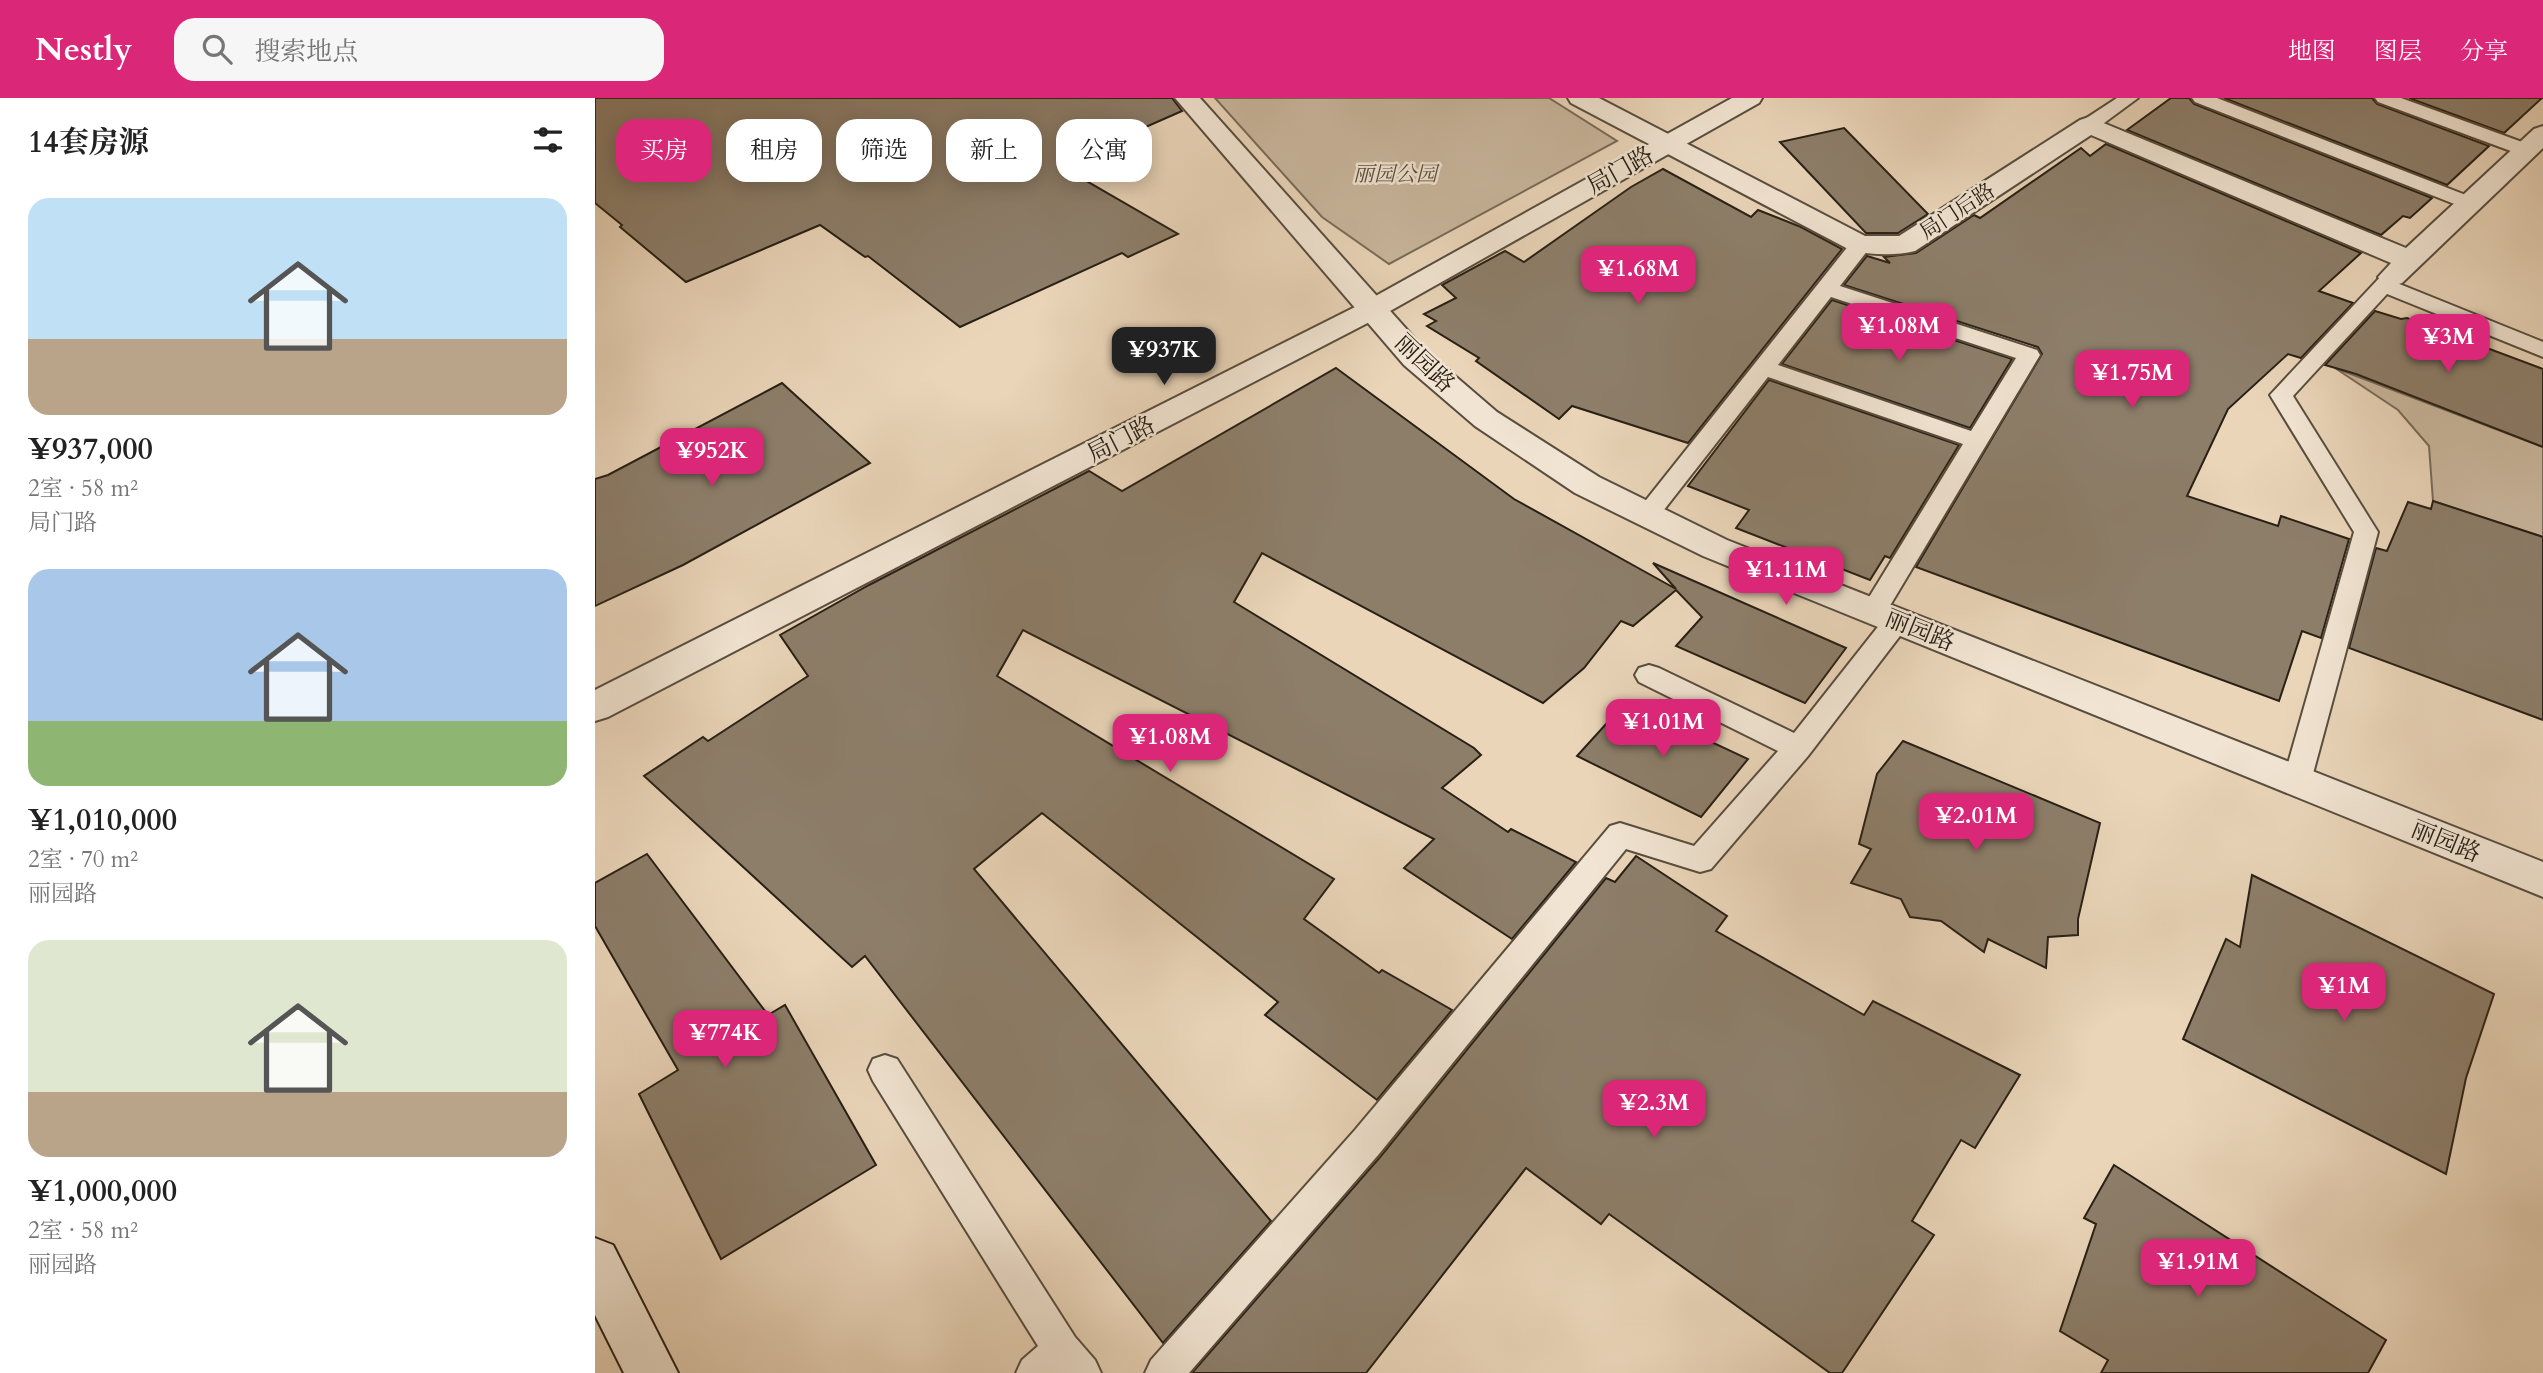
<!DOCTYPE html>
<html lang="zh">
<head>
<meta charset="utf-8">
<style>
  body { margin:0; font-family:Cardo,"Noto Serif SC",serif; background:#f6f6f6; color:#222; height:100vh; display:flex; flex-direction:column; font-size:26px; white-space:nowrap }
  * { box-sizing:border-box; margin:0 }
  p { font-size:23px; color:#767676 }
  .icon { flex:none; width:38px; height:38px; fill:none; stroke:currentColor; stroke-width:2; stroke-linecap:round; stroke-linejoin:round }
  .map { position:relative; flex:1; overflow:hidden }
  .drawer { display:flex; flex-direction:column; background:#fff; width:595px }
  .drawer>* { flex:none }
  .top-card { position:absolute; left:21px; top:21px; width:665px; height:63px; display:flex; gap:14px }
  .price { position:absolute; translate:-50% -60px; padding:0 16px; border-radius:14px; background:#db2777; color:#fff; font-size:23px; line-height:46px; filter:drop-shadow(0 2px 4px #0008) }
  .price::after { content:''; position:absolute; left:50%; top:42px; width:21px; height:16px; margin-left:-10px; background:inherit; clip-path:polygon(0 0,100% 0,50% 100%) }
  .price.active { background:#222; color:#fff }
  ul { padding:0; list-style:none }
  li { display:grid; align-content:center; gap:14px; height:371px; padding:0 28px }
  li span { display:grid; place-items:center; height:217px; border-radius:21px; color:#555 }
  li>.icon { margin-inline-start:auto }
  span .icon { width:126px; height:126px; fill:#fffc; stroke-width:1 }
  li b { font-size:30px }
  h2 { display:flex; justify-content:space-between; align-items:center; height:84px; padding:0 28px; font-size:30px }
  .chip { padding:0 24px; border-radius:21px; background:#fff; box-shadow:0 4px 18px #0003; font-size:24px; line-height:63px }
  .chip.active { background:#db2777; color:#fff }
  header { display:flex; align-items:center; gap:42px; box-sizing:border-box; height:98px; padding:0 35px; background:#db2777; color:#fff }
  header strong { font-size:33px }
  nav { display:flex; gap:38px; margin-inline-start:auto; font-size:24px }
  .search { width:490px; height:63px; background:#f6f6f6; display:flex; align-items:center; gap:18px; box-sizing:border-box; padding:0 24px; border-radius:21px; color:#767676; font-size:26px }
  main { display:flex; flex:1; min-height:0 }
  .map>svg:first-child { display:block }
</style>
</head>
<body>
<header>
<strong>Nestly</strong>
<div class="search"><svg class="icon" aria-label="search" viewBox="0 0 24 24"><circle cx="10" cy="10" r="6"/><path d="M15 15l6 6"/></svg>搜索地点</div>
<nav><a>地图</a><a>图层</a><a>分享</a></nav>
</header>
<main>
<section class="drawer">
<h2>14套房源<svg class="icon" aria-label="filters" viewBox="0 0 24 24"><path d="M4 7h16M4 17h16"/><circle cx="9" cy="7" r="2"/><circle cx="15" cy="17" r="2"/></svg></h2>
<ul>
<li><span style="background:linear-gradient(#bfe0f5 65%,#b9a48a 0)"><svg class="icon" aria-label="home" viewBox="0 0 24 24"><path d="M3 11l9-7 9 7M6 9v11h12V9"/></svg></span><div><b>¥937,000</b><p>2室 · 58 m²</p><p>局门路</p></div></li>
<li><span style="background:linear-gradient(#a9c7e8 70%,#8fb573 0)"><svg class="icon" aria-label="home" viewBox="0 0 24 24"><path d="M3 11l9-7 9 7M6 9v11h12V9"/></svg></span><div><b>¥1,010,000</b><p>2室 · 70 m²</p><p>丽园路</p></div></li>
<li><span style="background:linear-gradient(#dfe7d0 70%,#b9a48a 0)"><svg class="icon" aria-label="home" viewBox="0 0 24 24"><path d="M3 11l9-7 9 7M6 9v11h12V9"/></svg></span><div><b>¥1,000,000</b><p>2室 · 58 m²</p><p>丽园路</p></div></li>
</ul>
</section>
<div class="map">
<svg width="1948" height="1275" viewBox="0 0 1948 1275">
  <rect width="100%" height="100%" fill="#ead5b9"/>
  <filter id="stains"><feTurbulence type="fractalNoise" baseFrequency=".00286" numOctaves="4"/><feColorMatrix values="0 0 0 0 .2 0 0 0 0 .09 0 0 0 0 .02 0 0 0 .5 -.17"/></filter>
  <radialGradient id="worn" r=".72"><stop offset=".6" stop-color="#630" stop-opacity="0"/><stop offset="1" stop-color="#630" stop-opacity=".3"/></radialGradient>
  <g fill="#c9b69d" stroke="#786b59" stroke-width="2">
    <path d="M620,0H954L1022,43L794,166L727,119Z"/>
    <path d="M1740,270L1948,349V439L1838,403L1834,348L1803,312Z"/>
  </g>
  <g fill="#8d7e6a" stroke="#282015" stroke-width="2">
    <path d="M0,0H577L587,13L464,67L583,136L533,159L527,155L365,229L273,158L270,159L225,127L91,184L25,129L27,127L0,105Z"/>
    <path d="M1576,0H1594L1599,6L1837,100L1815,120L1808,118L1786,137L1532,32Z"/>
    <path d="M1629,0H1777L1782,6L1894,48L1852,87Z"/>
    <path d="M1814,0H1947L1909,35Z"/>
    <path d="M1249,30L1333,116L1303,135H1271L1185,44Z"/>
    <path d="M1511,46L1766,155L1724,193L1758,205L1706,260L1693,256L1633,311L1592,398L1683,428L1686,418L1754,441L1726,540L1707,533L1684,603L1321,469L1447,256L1443,249L1249,187L1272,158L1295,165L1289,159L1321,155L1379,117L1385,120L1486,50L1495,58Z"/>
    <path d="M1068,71L1156,119L1163,112L1206,129L1247,151L1093,345L977,308L964,321L881,263L884,260L832,228L841,223L829,216L861,200L847,187L910,153L929,164L1036,89Z"/>
    <path d="M1237,202L1417,261L1375,330L1187,266Z"/>
    <path d="M1780,213L1806,221L1812,220L1948,271V349L1761,276L1730,267Z"/>
    <path d="M741,270L919,401L1081,491L1058,465L1251,550L1210,605L1081,548L1107,519L1081,492L1038,528L1026,523L989,570L948,605L667,455L639,504L879,650L886,657L847,690L913,734L916,731L981,764L917,841L809,770L839,741L428,532L402,578L739,781L709,821L784,875L787,872L857,912L782,1002L670,917L683,904L447,715L379,771L676,1123L568,1245L270,858L257,869L49,678L108,639L113,643L213,578L185,537L274,487L494,373L527,393Z"/>
    <path d="M1174,282L1364,347L1295,460L1290,458L1275,482L1141,430L1154,412L1093,388Z"/>
    <path d="M187,285L275,365L88,467L0,508V381L13,377Z"/>
    <path d="M1838,403L1948,439V622L1754,550L1781,450L1792,453L1813,404L1836,411Z"/>
    <path d="M1031,604L1153,661L1106,719L982,658Z"/>
    <path d="M1308,643L1505,725L1483,821V837L1453,839L1451,870L1393,841L1389,854L1346,823L1315,819L1306,801L1256,785L1276,751L1264,746L1282,676Z"/>
    <path d="M52,756L173,917L190,907L281,1067L126,1161L44,996L83,972L0,828V785Z"/>
    <path d="M1041,758L1132,818L1121,833L1269,917L1278,903L1425,977L1380,1050L1366,1042L1317,1123L1339,1137L1247,1275H1235L1014,1116L1006,1126L931,1070L771,1275H597L786,1058L1011,780L1020,784Z"/>
    <path d="M1657,777L1899,896L1871,980L1851,1076L1588,941L1631,841L1645,849Z"/>
    <path d="M1519,1067L1791,1242L1773,1275H1506L1513,1262L1465,1233L1501,1126L1489,1120Z"/>
  </g>
  <g fill="none" stroke-linecap="round" stroke-linejoin="round">
    <defs>
      <g id="service">
        <path d="M1522,0H1543L1501,31H1487L1485,27L1487,23Z"/>
        <path d="M1597,0H1622L1881,101L1884,105L1874,111L1867,109L1600,4Z"/>
        <path d="M1780,0H1806L1938,48L1940,52L1938,56H1924L1783,4Z"/>
        <path d="M1265,140L1272,142L1275,146L1273,152L1245,188L1442,252L1445,257L1287,521L1278,523L1269,521L1265,514L1368,346L1173,279L1061,422L1052,424L1043,422L1040,416L1258,142ZM1236,199L1421,260L1376,333L1183,267Z"/>
        <path d="M1795,174L1802,176L1805,180L1802,185L1948,244V259L1792,196L1698,298L1783,434L1716,683L1712,691L1702,694L1692,691L1688,683L1759,434L1675,297L1788,176Z"/>
        <path d="M1302,513L1311,516L1315,523L1311,530L1213,658L1116,771L1105,774L1031,751L784,1056L594,1275H550L556,1262L760,1032L1015,728L1025,725L1099,748L1183,653L1044,584L1040,577L1044,570L1054,567L1064,570L1199,635L1293,516Z"/>
        <path d="M290,957L302,961L480,1239L500,1262L506,1275H421L427,1262L443,1248L278,983L273,972L278,961Z"/>
      </g>
      <g id="minor">
        <path d="M580,0H605L831,253L902,314L1004,379L1132,442L1948,764V799L1108,458L980,395L880,328L809,267Z"/>
        <path d="M973,0H1004L1270,138H1304L1485,22L1494,19L1811,150L1939,31L1948,28V50L1807,185L1797,188L1787,185L1783,179L1796,165L1496,37L1320,153C1300,158 1275,157 1255,152L976,5Z"/>
      </g>
      <path id="tertiary" d="M1137,0H1167L1164,5L788,217L13,619L0,623V592L768,205Z"/>
      <path id="secondary" d="M0,1140L18,1147L83,1275H29L0,1217Z"/>
    </defs>
    <use href="#service" stroke="#584d3e" stroke-width="4"/>
    <use href="#minor" stroke="#584d3e" stroke-width="4"/>
    <use href="#tertiary" stroke="#584d3e" stroke-width="4"/>
    <use href="#secondary" stroke="#282015" stroke-width="4"/>
    <use href="#service" fill="#f1e4d2" fill-rule="evenodd"/>
    <use href="#minor" fill="#f1e4d2" fill-rule="evenodd"/>
    <use href="#tertiary" fill="#f1e4d2" fill-rule="evenodd"/>
    <use href="#secondary" fill="#f1e4d2" fill-rule="evenodd"/>
  </g>
  <g text-anchor="middle" stroke-width="5" stroke-linejoin="round" paint-order="stroke">
    <g font-size="21" font-style="italic" fill="#584d3e" stroke="#f1e4d2">
      <text x="800" y="83">丽园公园</text>
    </g>
    <g font-size="21" fill="#282015" stroke="#f1e4d2">
      <text transform="translate(1362 113) rotate(-33)" y="7">局门后路</text>
    </g>
    <g font-size="24" fill="#282015" stroke="#f1e4d2">
      <text transform="translate(1025 72) rotate(-29)" y="8">局门路</text>
      <text transform="translate(830 265) rotate(44)" y="8">丽园路</text>
      <text transform="translate(526 341) rotate(-27)" y="8">局门路</text>
      <text transform="translate(1325 532) rotate(22)" y="8">丽园路</text>
      <text transform="translate(1851 743) rotate(22)" y="8">丽园路</text>
    </g>
  </g>
  <rect width="100%" height="100%" filter="url(#stains)"/>
  <rect width="100%" height="100%" fill="url(#worn)"/>
</svg>
<b class="price" style="left:1043px;top:208px">¥1.68M</b>
<b class="price" style="left:1304px;top:265px">¥1.08M</b>
<b class="price" style="left:1853px;top:276px">¥3M</b>
<b class="price active" style="left:569px;top:289px">¥937K</b>
<b class="price" style="left:1537px;top:312px">¥1.75M</b>
<b class="price" style="left:117px;top:390px">¥952K</b>
<b class="price" style="left:1191px;top:509px">¥1.11M</b>
<b class="price" style="left:1068px;top:661px">¥1.01M</b>
<b class="price" style="left:575px;top:676px">¥1.08M</b>
<b class="price" style="left:1381px;top:755px">¥2.01M</b>
<b class="price" style="left:1749px;top:925px">¥1M</b>
<b class="price" style="left:130px;top:972px">¥774K</b>
<b class="price" style="left:1059px;top:1042px">¥2.3M</b>
<b class="price" style="left:1603px;top:1201px">¥1.91M</b>
<div class="top-card">
<a class="chip active">买房</a>
<a class="chip">租房</a>
<a class="chip">筛选</a>
<a class="chip">新上</a>
<a class="chip">公寓</a>
</div>
</div>
</main>
</body>
</html>
